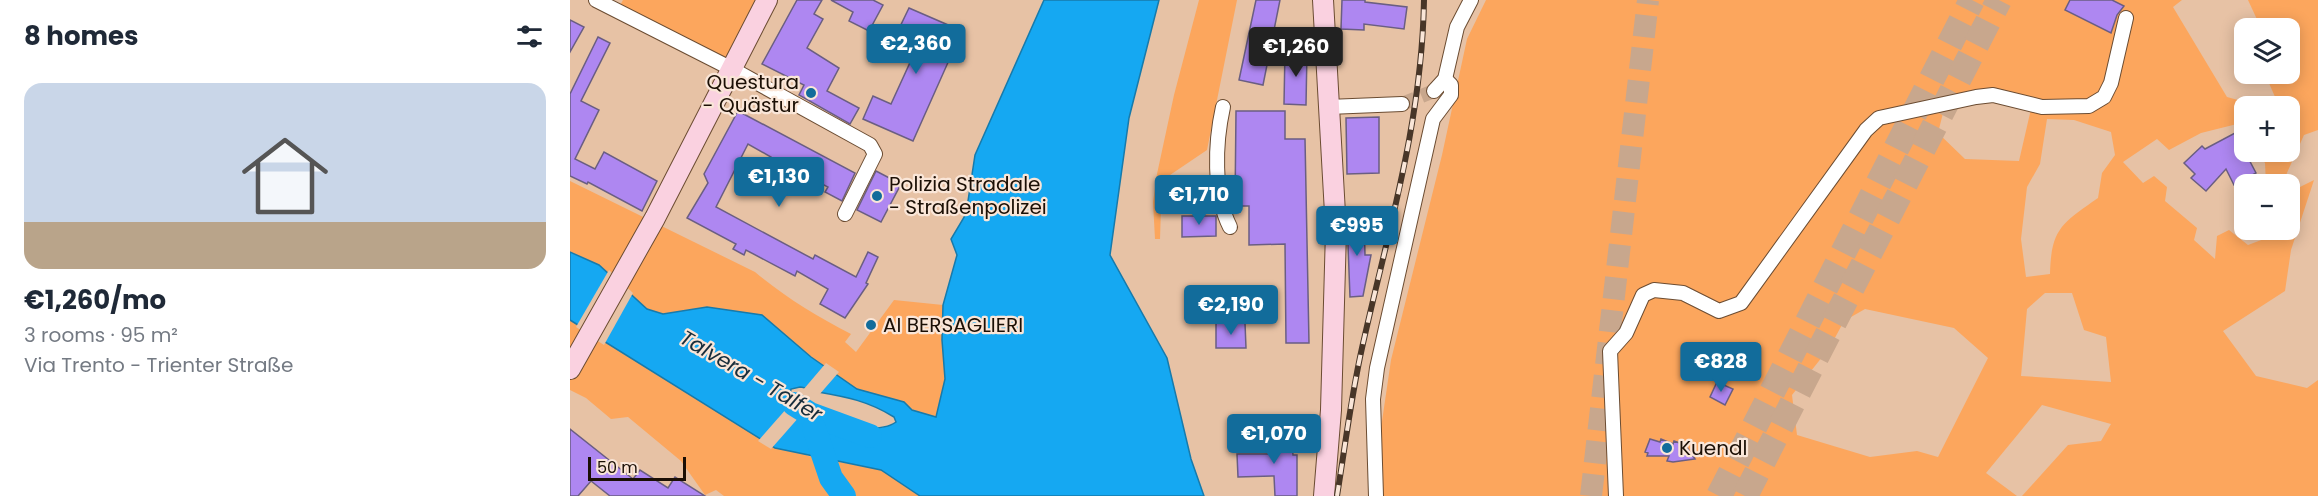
<!DOCTYPE html>
<html lang="en">
<head>
<meta charset="utf-8">
<style>
  body { margin:0; font-family:Poppins,sans-serif; background:#f6f6f7; color:#1f2937; height:100vh; display:flex; flex-direction:column; font-size:22px; white-space:nowrap }
  * { box-sizing:border-box; margin:0 }
  p { font-size:20px; color:#747a83 }
  .icon { flex:none; width:33px; height:33px; fill:none; stroke:currentColor; stroke-width:2; stroke-linecap:round; stroke-linejoin:round }
  .map { position:relative; flex:1; overflow:hidden }
  .drawer { display:flex; flex-direction:column; background:#fff; width:570px }
  .drawer>* { flex:none }
  .controls { position:absolute; left:1664px; top:18px; display:grid; gap:12px }
  .controls a { display:grid; place-items:center; width:66px; height:66px; border-radius:12px; background:#fff; box-shadow:0 3px 15px #0003; font-size:30px }
  .scale { position:absolute; left:18px; bottom:15px; width:98px; box-sizing:border-box; padding-left:6px; border:3px solid #1b0f05; border-top:0; font-size:16px; line-height:21px; white-space:nowrap; color:#1b0f05; -webkit-text-stroke:4px #fae6d8; paint-order:stroke }
  .price { position:absolute; translate:-50% -51px; padding:0 14px; border-radius:6px; background:#126c9b; color:#fff; font-size:20px; line-height:39px; filter:drop-shadow(0 2px 3px #0008) }
  .price::after { content:''; position:absolute; left:50%; top:36px; width:18px; height:14px; margin-left:-9px; background:inherit; clip-path:polygon(0 0,100% 0,50% 100%) }
  .price.selected { background:#222; color:#fff }
  ul { padding:0; list-style:none }
  li { display:grid; align-content:center; gap:12px; height:318px; padding:0 24px }
  li span { display:grid; place-items:center; height:186px; border-radius:18px; color:#555 }
  li>.icon { margin-inline-start:auto }
  span .icon { width:108px; height:108px; fill:#fffc; stroke-width:1 }
  li b { font-size:26px }
  h2 { display:flex; justify-content:space-between; align-items:center; height:72px; padding:0 24px; font-size:26px }
  main { display:flex; flex:1; min-height:0 }
  .map>svg:first-child { display:block }
</style>
</head>
<body>
<main>
<section class="drawer">
<h2>8 homes<svg class="icon" aria-label="filters" viewBox="0 0 24 24"><path d="M4 7h16M4 17h16"/><circle cx="9" cy="7" r="2"/><circle cx="15" cy="17" r="2"/></svg></h2>
<ul>
<li><span style="background:linear-gradient(#c9d6e8 75%,#b9a48a 0)"><svg class="icon" aria-label="home" viewBox="0 0 24 24"><path d="M3 11l9-7 9 7M6 9v11h12V9"/></svg></span><div><b>€1,260/mo</b><p>3 rooms · 95 m²</p><p>Via Trento - Trienter Straße</p></div></li>
</ul>
</section>
<div class="map">
<svg width="1748" height="496" viewBox="0 0 1748 496">
  <rect width="100%" height="100%" fill="#e7c2a5"/>
  <g fill="#fca65d" fill-rule="evenodd">
    <path d="M53,0H197L162,69L47,11Z"/>
    <path d="M629,0H667L637,150L600,175L591,208L590,239H585L583,202L587,174L604,95Z"/>
    <path d="M916,0H1612L1603,7L1657,97L1690,106H1674V133L1667,124L1631,133L1599,150L1587,139L1553,162L1573,183L1584,176L1597,187L1595,201L1627,228L1624,240L1645,259L1647,236L1659,230L1678,245L1694,239L1693,230H1719V189L1722,191L1744,180L1721,250L1715,291L1653,331L1686,376L1737,388L1748,380V496H1452L1498,445L1531,441L1541,424L1472,405L1416,473L1447,496H801L821,360L872,155L897,39ZM1422,99L1461,109L1449,161L1395,159L1368,133L1374,109ZM1477,119L1504,120L1541,132L1545,155L1532,173L1528,198C1492,223 1481,229 1480,274L1456,277L1451,239L1457,187L1470,164ZM1475,293H1502L1514,330L1536,337L1541,382L1451,376L1457,309ZM1295,309L1384,328L1418,358L1368,457L1347,451L1300,457L1227,435L1222,395L1260,347L1274,321Z"/>
    <path d="M1678,0H1748V130L1734,135L1712,184H1696L1695,163L1687,152H1719V106H1709L1695,74H1719V28H1691Z"/>
    <path d="M0,181L185,272C215,297 246,316 281,334L275,342L286,352L324,300L373,305L372,340L375,379L366,418L342,410L334,402L287,390L241,357L137,307L93,314L77,309L29,265L0,252Z"/>
    <path d="M0,320L56,354L238,456L311,470L350,496H154L146,490L135,495L111,461L58,417L41,419L16,398L0,390Z"/>
  </g>
  <path fill="#15a8f2" stroke="#177aab" stroke-width="1.5" fill-rule="evenodd" d="M474,0H589L559,118L540,255L597,358L621,459L634,496H350L311,470L205,448L0,320V252L29,265L77,309L93,314L137,307L192,315L241,357L287,389L334,402L342,410L366,417L375,379L372,340L373,305L387,255L381,239L396,214L405,155ZM230,387C236,387 242,391 248,392C277,397 298,401 324,417L326,422C313,432 274,429 259,424C254,422 249,415 244,411L237,412L219,400L221,389Z"/>
  <g fill="#e7c2a5">
    <path d="M39,270L63,293L34,345L6,327Z"/>
    <path d="M256,363L269,372L249,395L233,390Z"/>
    <path d="M224,400L237,408L201,449L188,441Z"/>
  </g>
  <g fill="none" stroke-linecap="round" stroke-linejoin="round">
    <g stroke="#15a8f2" stroke-width="24">
      <path d="M224,404L240,414L300,436"/>
      <path d="M244,428L261,478L274,496"/>
    </g>
  </g>
  <g fill="#ae87f1" stroke="#6a5e82" stroke-width="1.5">
    <path d="M227,0H252L244,14L253,19L237,48L269,68L257,91L289,108L280,124L229,95L234,85L192,64Z"/>
    <path d="M261,0H303L313,5L299,31L279,21L283,12Z"/>
    <path d="M686,0H710L693,85L669,80Z"/>
    <path d="M772,0H795V2L837,7L834,29L794,24V30L771,29Z"/>
    <path d="M1500,0H1542L1554,6L1547,15L1541,33L1495,10Z"/>
    <path d="M339,8L392,31L343,141L293,119L303,96L321,104L348,45L326,35Z"/>
    <path d="M0,20L14,27L0,52Z"/>
    <path d="M28,37L40,43L11,101L29,110L5,159L25,169L34,152L87,181L72,211L18,182L17,184L0,176V94Z"/>
    <path d="M715,51H737L736,105L714,104Z"/>
    <path d="M168,111L285,173L272,201L255,192L258,187L227,171L222,181L196,167L201,157L178,144L146,207L243,259L245,255L286,277L298,252L308,257L296,283L298,284L275,318L250,304L258,289L227,271L225,276L176,250L174,255L163,249L166,244L117,218L138,183L134,174Z"/>
    <path d="M666,111H715V139H735L739,343H716L715,244L679,245V206H665Z"/>
    <path d="M809,117V173L777,174L776,118Z"/>
    <path d="M1665,133L1686,173L1664,185L1656,169L1636,191L1621,178L1625,174L1614,163L1632,146L1635,149Z"/>
    <path d="M306,171L331,184L311,222L287,210Z"/>
    <path d="M612,216H646V236L612,237Z"/>
    <path d="M794,217L795,255H801L793,296L780,297L777,219Z"/>
    <path d="M646,323H675L676,348H646Z"/>
    <path d="M1147,382L1163,389L1155,405L1140,397Z"/>
    <path d="M0,429L63,479L70,470L98,488L105,477L135,496H40L21,481L8,496H0Z"/>
    <path d="M721,431L723,455H727V496H705L704,476L668,477L667,454H701L700,437Z"/>
    <path d="M1080,439L1090,442L1091,439L1103,444L1104,441L1115,445L1125,459L1103,462L1097,461L1099,456H1077L1078,453L1075,452Z"/>
  </g>
  <g fill="none" stroke-linecap="round" stroke-linejoin="round">
    <path stroke="#c8a78d" stroke-width="14" stroke-dasharray="14 7" stroke-linecap="butt" d="M832,104L864,91"/>
    <path stroke="#c8a78d" stroke-width="22" stroke-dasharray="22 11" stroke-linecap="butt" d="M1021,496L1078,0"/>
    <g stroke="#c8a78d" stroke-width="26" stroke-dasharray="26 13" stroke-linecap="butt">
      <path d="M1149,496L1402,0"/>
      <path d="M1175,496L1429,0"/>
    </g>
    <defs>
      <g id="street">
        <path d="M26,0L162,69L300,145L305,154L275,214"/>
        <path d="M864,91L875,79L887,27L901,0"/>
        <path d="M653,107C645,143 643,193 660,227"/>
        <path d="M758,107L832,104"/>
        <path d="M806,496L803,399L807,368L863,119L881,95V85L875,79"/>
        <path d="M1046,496L1040,351L1056,333L1073,295L1084,290L1113,293L1149,311L1171,303L1296,130L1309,118L1406,97L1423,95L1472,107L1519,106L1534,97L1541,83L1556,18"/>
      </g>
      <g id="secondary">
        <path d="M753,0L766,231L761,410L754,496"/>
        <path d="M0,369L85,218L197,0"/>
      </g>
    </defs>
    <use href="#street" stroke="#6b4c32" stroke-width="16"/>
    <use href="#secondary" stroke="#6b4c32" stroke-width="22"/>
    <use href="#street" stroke="#fff" stroke-width="14"/>
    <use href="#secondary" stroke="#fad1e0" stroke-width="20"/>
    <defs>
      <path id="rail" d="M767,496C775,447 781,397 792,348C818,231 852,122 854,0"/>
    </defs>
    <use href="#rail" stroke="#483628" stroke-width="6"/>
    <use href="#rail" stroke="#fae6d8" stroke-width="4" stroke-dasharray="11" stroke-linecap="butt"/>
  </g>
  <g fill="#126c9b" stroke="#fae6d8" stroke-width="2">
    <circle cx="241" cy="93" r="6"/>
    <circle cx="307" cy="196" r="6"/>
    <circle cx="301" cy="325" r="6"/>
    <circle cx="1097" cy="448" r="6"/>
  </g>
  <g text-anchor="middle" stroke-width="4.5" stroke-linejoin="round" paint-order="stroke">
    <g font-size="20" fill="#1b0f05" stroke="#fae6d8" text-anchor="start">
      <text x="229" y="89" text-anchor="end">Questura<tspan x="229" dy="23">- Quästur</tspan></text>
      <text x="319" y="191">Polizia Stradale<tspan x="319" dy="23">- Straßenpolizei</tspan></text>
      <text x="313" y="332">AI BERSAGLIERI</text>
      <text x="1109" y="455">Kuendl</text>
    </g>
    <g font-size="21" font-style="italic" fill="#182d3b" stroke="#fae6d8">
      <text transform="translate(181 376) rotate(30)" y="7">Talvera - Talfer</text>
    </g>
  </g>
</svg>
<div class="controls">
<a><svg class="icon" aria-label="layers" viewBox="0 0 24 24"><path d="M12 4l9 5-9 5-9-5zM3 14l9 5 9-5"/></svg></a>
<a>+</a>
<a>−</a>
</div>
<div class="scale">50 m</div>
<b class="price" style="left:346px;top:75px">€2,360</b>
<b class="price selected" style="left:726px;top:78px">€1,260</b>
<b class="price" style="left:209px;top:208px">€1,130</b>
<b class="price" style="left:629px;top:226px">€1,710</b>
<b class="price" style="left:787px;top:257px">€995</b>
<b class="price" style="left:661px;top:336px">€2,190</b>
<b class="price" style="left:1151px;top:393px">€828</b>
<b class="price" style="left:704px;top:465px">€1,070</b>
</div>
</main>
</body>
</html>
